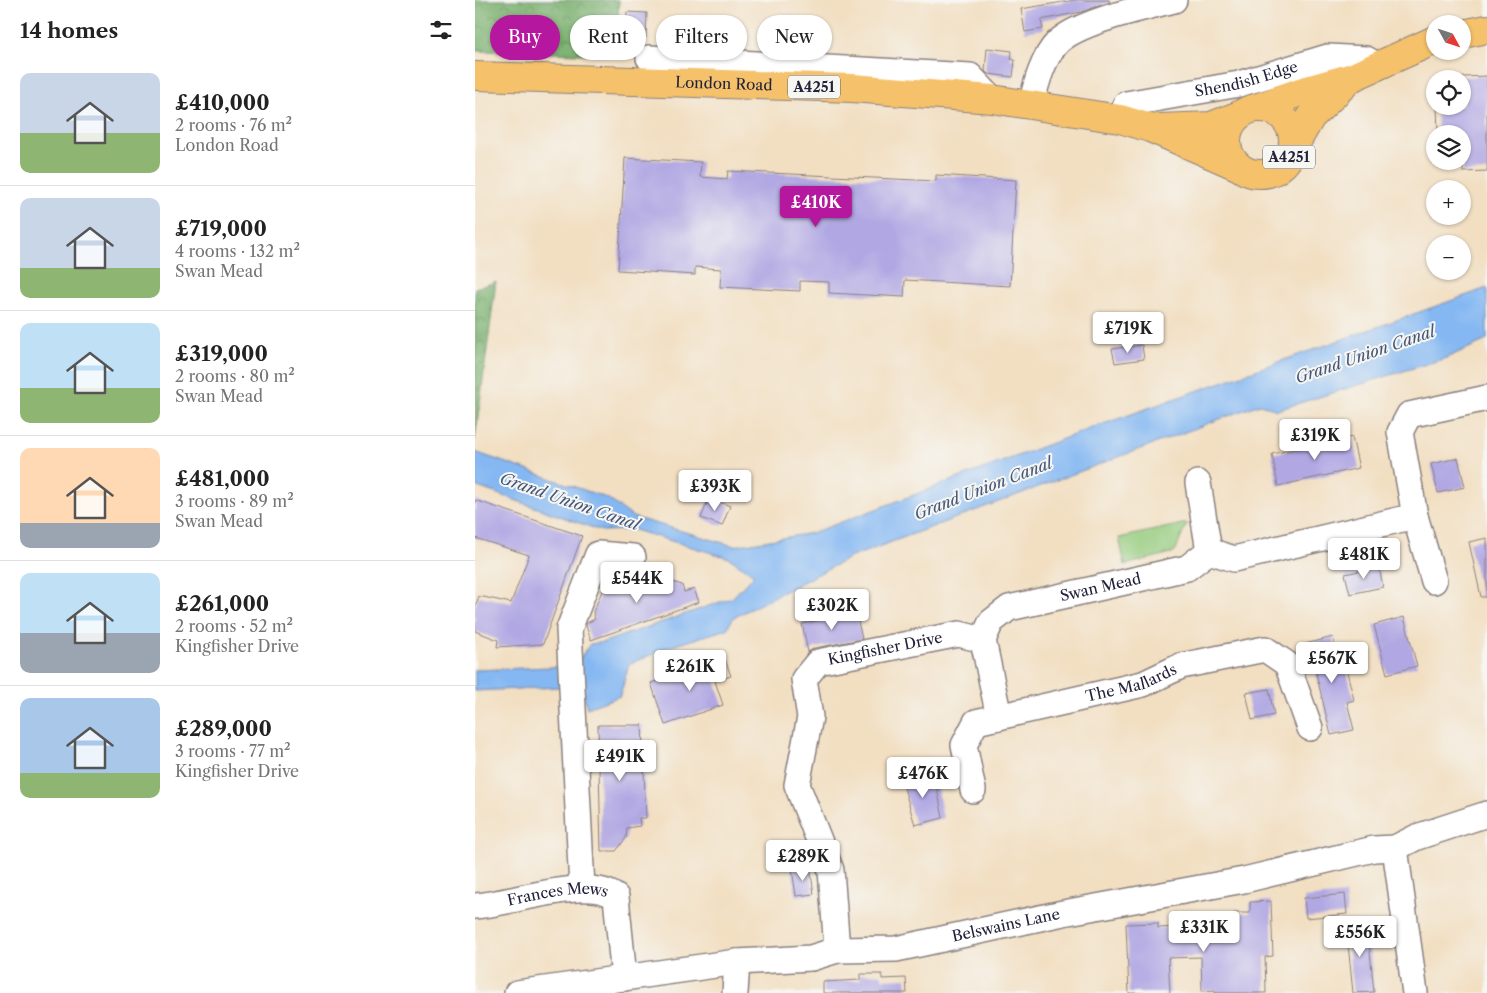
<!DOCTYPE html>
<html lang="en">
<head>
<meta charset="utf-8">
<style>
  body { margin:0; font-family:"Libre Caslon Text",serif; background:#f2f2f2; color:#222; height:100vh; display:flex; flex-direction:column; font-size:19px; white-space:nowrap }
  * { box-sizing:border-box; margin:0 }
  p { font-size:16px; color:#767676 }
  .icon { flex:none; width:28px; height:28px; fill:none; stroke:currentColor; stroke-width:2; stroke-linecap:round; stroke-linejoin:round }
  .map { position:relative; flex:1; overflow:hidden }
  .details { display:flex; flex-direction:column; background:#fff; width:475px }
  .details>* { flex:none }
  .banner { position:absolute; left:15px; top:15px; width:475px; height:45px; display:flex; gap:10px }
  .needle { width:32px; rotate:130deg }
  .buttons { position:absolute; left:951px; top:15px; display:grid; gap:10px }
  .buttons a { display:grid; place-items:center; width:45px; height:45px; border-radius:50%; background:#fff; box-shadow:0 1px 4px #0004; font-size:25px }
  .price { position:absolute; translate:-50% -42px; padding:0 11px; border-radius:5px; background:#fff; color:#222; font-size:16px; line-height:32px; filter:drop-shadow(0 1px 2px #0008) }
  .price::after { content:''; position:absolute; left:50%; top:30px; width:15px; height:11px; margin-left:-8px; background:inherit; clip-path:polygon(0 0,100% 0,50% 100%) }
  .price.on { background:#b5179e; color:#fff }
  ul { padding:0; list-style:none }
  li { display:flex; align-items:center; gap:15px; height:125px; padding:0 20px }
  li+li { border-top:1px solid #e0e0e0 }
  li span { display:grid; place-items:center; flex:none; width:140px; height:100px; border-radius:10px; color:#555 }
  li>.icon { margin-inline-start:auto }
  span .icon { width:60px; height:60px; fill:#fffc; stroke-width:1 }
  li b { font-size:21px }
  h2 { display:flex; justify-content:space-between; align-items:center; height:60px; padding:0 20px; font-size:21px }
  .pill { padding:0 18px; border-radius:22px; background:#fff; box-shadow:0 1px 4px #0004; font-size:18px; line-height:45px }
  .pill.on { background:#b5179e; color:#fff }
  main { display:flex; flex:1; min-height:0 }
  .map>svg:first-child { display:block }
</style>
</head>
<body>
<main>
<section class="details">
<h2>14 homes<svg class="icon" aria-label="filters" viewBox="0 0 24 24"><path d="M4 7h16M4 17h16"/><circle cx="9" cy="7" r="2"/><circle cx="15" cy="17" r="2"/></svg></h2>
<ul>
<li><span style="background:linear-gradient(#c9d6e8 60%,#8fb573 0)"><svg class="icon" aria-label="home" viewBox="0 0 24 24"><path d="M3 11l9-7 9 7M6 9v11h12V9"/></svg></span><div><b>£410,000</b><p>2 rooms · 76 m²</p><p>London Road</p></div></li>
<li><span style="background:linear-gradient(#c9d6e8 70%,#8fb573 0)"><svg class="icon" aria-label="home" viewBox="0 0 24 24"><path d="M3 11l9-7 9 7M6 9v11h12V9"/></svg></span><div><b>£719,000</b><p>4 rooms · 132 m²</p><p>Swan Mead</p></div></li>
<li><span style="background:linear-gradient(#bfe0f5 65%,#8fb573 0)"><svg class="icon" aria-label="home" viewBox="0 0 24 24"><path d="M3 11l9-7 9 7M6 9v11h12V9"/></svg></span><div><b>£319,000</b><p>2 rooms · 80 m²</p><p>Swan Mead</p></div></li>
<li><span style="background:linear-gradient(#ffd9b3 75%,#9aa5b1 0)"><svg class="icon" aria-label="home" viewBox="0 0 24 24"><path d="M3 11l9-7 9 7M6 9v11h12V9"/></svg></span><div><b>£481,000</b><p>3 rooms · 89 m²</p><p>Swan Mead</p></div></li>
<li><span style="background:linear-gradient(#bfe0f5 60%,#9aa5b1 0)"><svg class="icon" aria-label="home" viewBox="0 0 24 24"><path d="M3 11l9-7 9 7M6 9v11h12V9"/></svg></span><div><b>£261,000</b><p>2 rooms · 52 m²</p><p>Kingfisher Drive</p></div></li>
<li><span style="background:linear-gradient(#a9c7e8 75%,#8fb573 0)"><svg class="icon" aria-label="home" viewBox="0 0 24 24"><path d="M3 11l9-7 9 7M6 9v11h12V9"/></svg></span><div><b>£289,000</b><p>3 rooms · 77 m²</p><p>Kingfisher Drive</p></div></li>
</ul>
</section>
<div class="map">
<svg width="1012" height="993" viewBox="0 0 1012 993">
  <defs>
    <pattern id="forest-crowns" width="20" height="18" patternUnits="userSpaceOnUse" patternTransform="scale(1.25)"><rect width="20" height="18" fill="#78af6c"/><path d="M2 6a3 3 0 1 1 6 0M12 15a3 3 0 1 1 6 0" fill="none" stroke="#628e5a"/></pattern>
  </defs>
  <rect width="100%" height="100%" fill="#f6f6f2"/>
  <filter id="ink" filterUnits="userSpaceOnUse"><feTurbulence type="fractalNoise" baseFrequency=".02" numOctaves="2"/><feDisplacementMap in="SourceGraphic" scale="10" xChannelSelector="R" yChannelSelector="G"/><feConvolveMatrix kernelMatrix="1 2 1 2 8 2 1 2 1" color-interpolation-filters="sRGB"/></filter>
  <filter id="wash" filterUnits="userSpaceOnUse"><feTurbulence type="fractalNoise" baseFrequency=".0096" numOctaves="4" result="noise"/><feDisplacementMap in="SourceGraphic" scale="20" xChannelSelector="R" yChannelSelector="G"/><feGaussianBlur stdDeviation="1.12" result="paint"/><feColorMatrix in="noise" values="0 0 0 0 0 0 0 0 0 0 0 0 0 0 0 0 0 1.4 0 .05"/><feComposite in="paint" operator="in"/></filter>
  <g filter="url(#wash)">
    <rect width="100%" height="100%" fill="#f2dfc2"/>
    <g fill="url(#forest-crowns)" stroke="#4d6854">
      <path d="M0,0H144L141,55L0,51Z"/>
      <path d="M21,282L0,440V288Z"/>
    </g>
    <path fill="#95cb7d" stroke="#5c765c" d="M712,523L700,552L650,565L644,538Z"/>
    <path fill="#85b8f2" stroke="#546d96" d="M1012,288V340L971,358L802,410L785,404L374,558L258,618L252,629L197,646L154,664L145,696L112,708L106,686L0,691V670L100,666L115,644L129,642L257,598L279,575L254,558L159,530L127,531L0,486V452L132,498L158,517L259,546L337,533L617,428Z"/>
    <g id="blocks">
      <g fill="#b1a8e3">
        <path d="M600,0H634L635,2L606,12L566,20L568,29L550,32L546,9Z"/>
        <path d="M152,12L172,13L171,38L151,37Z"/>
        <path d="M512,48L537,51L536,59L540,60L538,77L513,74L510,71Z"/>
        <path d="M1012,76V171L988,172V134H963L962,106H988V77Z"/>
        <path d="M150,158L226,162L225,177L252,179L253,171L461,181V175L541,180L535,286L430,280L429,297L354,293V282L325,281V291L245,287L246,269L220,267V275L143,270Z"/>
        <path d="M667,345L669,359L640,363L637,349Z"/>
        <path d="M877,437L884,468L803,486L797,454Z"/>
        <path d="M983,458L990,487L963,493L956,464Z"/>
        <path d="M234,498L255,506L247,526L226,518Z"/>
        <path d="M0,500L107,536L68,644L22,647L23,640L0,631V607L4,596L36,603L54,555L0,538Z"/>
        <path d="M1012,538V597H1006L994,542Z"/>
        <path d="M904,567L908,587L875,594L870,574Z"/>
        <path d="M177,575L207,585L209,592L219,589L224,602L116,640L111,626L112,623L120,619L118,612L127,591Z"/>
        <path d="M381,612L387,639L340,648L333,652L327,624Z"/>
        <path d="M929,617L942,666L912,674L899,625Z"/>
        <path d="M858,637L865,665L870,664L879,700L872,702L879,730L856,735L839,665H835L830,644Z"/>
        <path d="M250,659L256,676L240,681L248,705L190,725L176,683Z"/>
        <path d="M794,689L799,715L777,720L771,693Z"/>
        <path d="M123,725H167L171,818H164L165,826L152,828L151,838L141,851H126Z"/>
        <path d="M459,773L468,818L440,825L427,781Z"/>
        <path d="M335,867L339,894L321,896L317,869Z"/>
        <path d="M870,894L872,914L831,918L829,898Z"/>
        <path d="M796,901L798,956L790,957L791,993H740V990L727,991L726,957L693,958L695,993H654L651,924L683,923V928L760,924L759,913H775V902Z"/>
        <path d="M892,922L899,992L878,993L871,924Z"/>
        <path d="M385,974H407V979L431,978L432,993H348V982L385,980Z"/>
      </g>
    </g>
  </g>
  <g filter="url(#ink)">
    <use href="#blocks" fill-opacity="0" stroke="#8a807e" stroke-width="1"/>
    <g fill="none" stroke-linecap="round" stroke-linejoin="round">
      <defs>
        <g id="minor">
          <path d="M174,58L495,76L517,99"/>
          <path d="M556,105C561,84 568,57 583,42C605,21 669,8 699,0"/>
          <path id="s1" d="M645,119L651,104L764,84L853,57L891,59L904,66"/>
          <path d="M723,483L734,551"/>
          <path d="M959,581L940,516L925,432L934,415L1012,398"/>
          <path id="s2" d="M524,717L508,640L516,622L534,608L712,568L734,551L759,559L940,516"/>
          <path id="s3" d="M498,790L489,745L501,722L668,684L706,666L790,649L812,664L835,728"/>
          <path d="M920,848L940,993"/>
          <path d="M107,888L94,629L123,554L158,557"/>
          <path id="s4" d="M0,906C36,904 112,875 141,897L149,978"/>
          <path id="s5" d="M362,950L356,870L322,785L335,717L329,679L343,662L484,634L508,640"/>
          <path id="s6" d="M42,993L262,962L336,958L362,950L421,949L588,913L769,880L899,849L920,848L942,837L1012,814"/>
          <path d="M260,993L262,962"/>
        </g>
        <g id="major">
          <path d="M988,34L1012,29"/>
          <path id="s7" d="M0,76L377,88L517,99L645,119L675,128L762,166"/>
          <circle cx="785" cy="141" r="33"/>
          <path d="M781,108L825,92L878,77L960,40"/>
          <path d="M684,128L736,126L762,116"/>
          <path d="M818,148L836,117L875,79"/>
        </g>
      </defs>
      <use href="#minor" stroke="#8a807e" stroke-width="28"/>
      <use href="#major" stroke="#8a807e" stroke-width="30"/>
      <use href="#minor" stroke="#fff" stroke-width="25"/>
      <use href="#major" stroke="#f5c16b" stroke-width="28"/>
    </g>
  </g>
  <g text-anchor="middle" stroke-width="4" stroke-linejoin="round" paint-order="stroke">
    <g fill="#f6f6f2" stroke="#626272" stroke-width="1">
      <rect x="313" y="75.5" width="52" height="23" rx="4"/>
      <rect x="788" y="145.5" width="52" height="23" rx="4"/>
    </g>
    <g font-size="14" font-weight="bold" fill="#22223b">
      <text x="339" y="92">A4251</text>
      <text x="814" y="162">A4251</text>
    </g>
    <g font-size="15" fill="#22223b" stroke="#f6f6f2">
      <text dy="5" stroke="none"><textPath href="#s1" startOffset="139">Shendish Edge</textPath></text>
      <text dy="5" stroke="none"><textPath href="#s7" startOffset="249">London Road</textPath></text>
      <text dy="5" stroke="none"><textPath href="#s2" startOffset="215">Swan Mead</textPath></text>
      <text dy="5" stroke="none"><textPath href="#s5" startOffset="370">Kingfisher Drive</textPath></text>
      <text dy="5" stroke="none"><textPath href="#s3" startOffset="232">The Mallards</textPath></text>
      <text dy="5" stroke="none"><textPath href="#s4" startOffset="84">Frances Mews</textPath></text>
      <text dy="5" stroke="none"><textPath href="#s6" startOffset="495">Belswains Lane</textPath></text>
    </g>
    <g font-size="16" font-style="italic" fill="#45567b" stroke="#f6f6f2">
      <text transform="translate(890 354) rotate(-19)" y="6">Grand Union Canal</text>
      <text transform="translate(508 488) rotate(-21)" y="6">Grand Union Canal</text>
      <text transform="translate(95 501) rotate(19)" y="6">Grand Union Canal</text>
    </g>
  </g>
</svg>
<div class="buttons">
<a><svg class="needle" viewBox="-14 -14 28 28"><path d="M0-13l5 13h-10z" fill="#e53935"/><path d="M0 13l5-13h-10z" fill="#767676"/></svg></a>
<a><svg class="icon" aria-label="locate" viewBox="0 0 24 24"><circle cx="12" cy="12" r="6"/><path d="M12 2v4M12 18v4M2 12h4M18 12h4"/></svg></a>
<a><svg class="icon" aria-label="layers" viewBox="0 0 24 24"><path d="M12 4l9 5-9 5-9-5zM3 14l9 5 9-5"/></svg></a>
<a>+</a>
<a>−</a>
</div>
<b class="price on" style="left:341px;top:228px">£410K</b>
<b class="price" style="left:653px;top:354px">£719K</b>
<b class="price" style="left:840px;top:461px">£319K</b>
<b class="price" style="left:240px;top:512px">£393K</b>
<b class="price" style="left:889px;top:580px">£481K</b>
<b class="price" style="left:162px;top:604px">£544K</b>
<b class="price" style="left:357px;top:631px">£302K</b>
<b class="price" style="left:857px;top:684px">£567K</b>
<b class="price" style="left:215px;top:692px">£261K</b>
<b class="price" style="left:145px;top:782px">£491K</b>
<b class="price" style="left:448px;top:799px">£476K</b>
<b class="price" style="left:328px;top:882px">£289K</b>
<b class="price" style="left:729px;top:953px">£331K</b>
<b class="price" style="left:885px;top:958px">£556K</b>
<div class="banner">
<a class="pill on">Buy</a>
<a class="pill">Rent</a>
<a class="pill">Filters</a>
<a class="pill">New</a>
</div>
</div>
</main>
</body>
</html>
